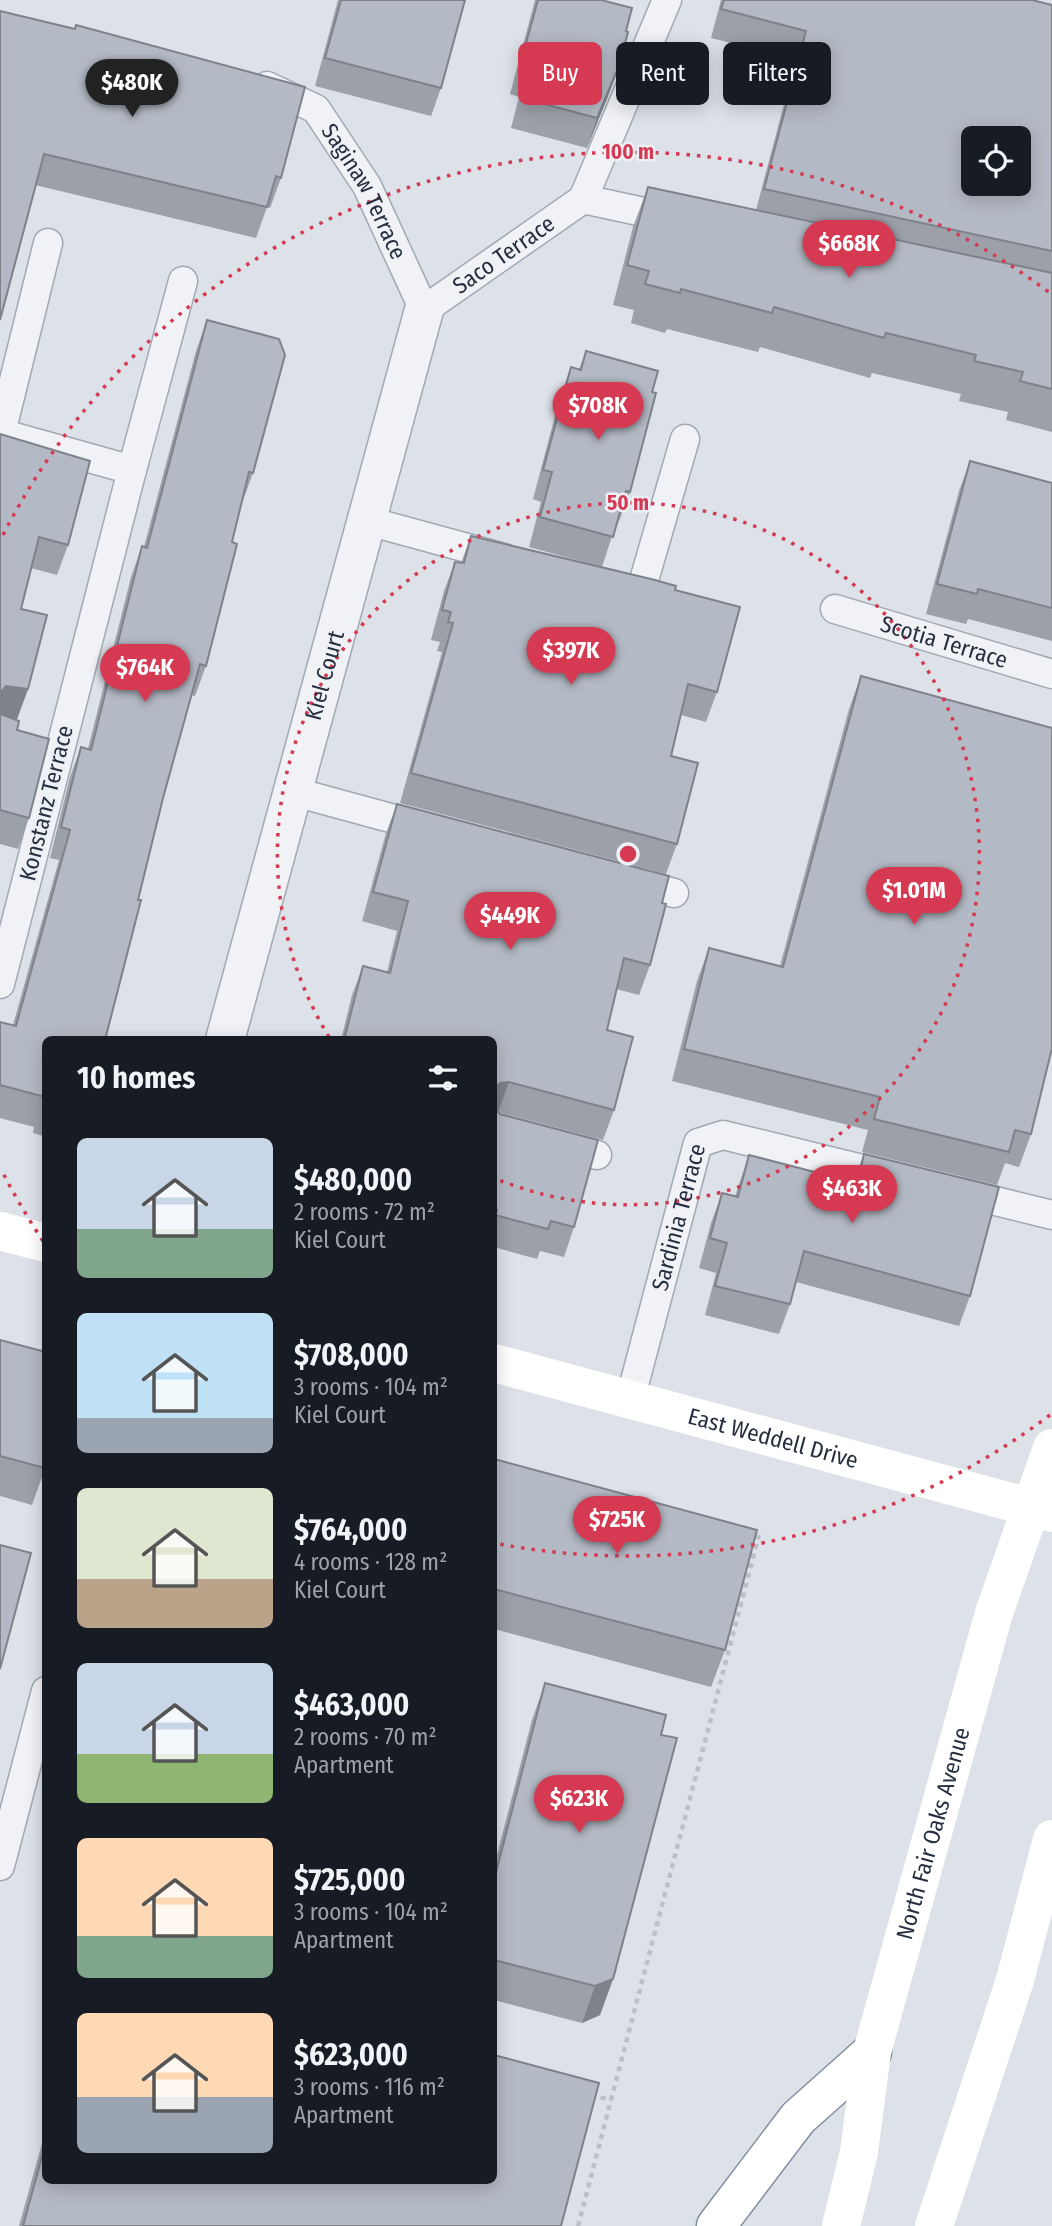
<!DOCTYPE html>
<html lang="en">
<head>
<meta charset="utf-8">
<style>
  body { margin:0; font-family:"Fira Sans Condensed",sans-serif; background:#20242c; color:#f1f3f6; height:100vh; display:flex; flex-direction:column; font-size:26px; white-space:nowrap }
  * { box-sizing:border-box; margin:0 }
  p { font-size:23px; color:#9ea1a6 }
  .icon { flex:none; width:38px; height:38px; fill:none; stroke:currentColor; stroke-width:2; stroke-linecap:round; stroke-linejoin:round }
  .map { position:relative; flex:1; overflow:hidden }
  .details { position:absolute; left:42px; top:1036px; width:455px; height:1148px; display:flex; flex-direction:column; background:#171b24; border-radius:10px; box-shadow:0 4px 18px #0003 }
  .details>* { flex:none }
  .hud { position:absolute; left:518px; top:42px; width:429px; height:63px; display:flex; gap:14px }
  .tools { position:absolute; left:961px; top:126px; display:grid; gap:14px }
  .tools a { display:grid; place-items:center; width:70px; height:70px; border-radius:10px; background:#171b24; box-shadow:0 4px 18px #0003; font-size:35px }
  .price { position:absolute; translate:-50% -60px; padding:0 16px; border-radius:24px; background:#d53a52; color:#fff; font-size:23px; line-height:46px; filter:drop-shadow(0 2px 4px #0008) }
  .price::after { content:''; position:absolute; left:50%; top:42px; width:21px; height:16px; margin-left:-10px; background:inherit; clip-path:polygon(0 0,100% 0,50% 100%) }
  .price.selected { background:#222; color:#fff }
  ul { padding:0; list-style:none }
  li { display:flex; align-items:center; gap:21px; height:175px; padding:0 35px }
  li span { display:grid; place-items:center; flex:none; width:196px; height:140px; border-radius:10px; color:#555 }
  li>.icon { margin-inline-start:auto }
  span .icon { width:84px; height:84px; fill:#fffc; stroke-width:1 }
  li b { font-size:30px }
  h2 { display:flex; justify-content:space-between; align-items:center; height:84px; padding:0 35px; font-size:30px }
  .chip { padding:0 24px; border-radius:10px; background:#171b24; box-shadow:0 4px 18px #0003; font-size:24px; line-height:63px }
  .chip.selected { background:#d53a52; color:#fff }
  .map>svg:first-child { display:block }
</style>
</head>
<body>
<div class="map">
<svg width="1052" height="2226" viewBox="0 0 1052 2226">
  <rect width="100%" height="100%" fill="#dde1e8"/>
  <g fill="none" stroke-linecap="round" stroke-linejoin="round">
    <defs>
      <g id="lane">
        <path id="s1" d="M267,86L316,109L367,186L424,310L583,199L667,0"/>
        <path d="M583,199L676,219"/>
        <path d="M0,433L132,470L0,984"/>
        <path d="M1,433L48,243"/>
        <path d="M132,470L183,281"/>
        <path d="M368,521L504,558"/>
        <path d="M621,589L640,594L685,439"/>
        <path id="s2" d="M835,609L1052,674"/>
        <path d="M295,792L427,828"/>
        <path d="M629,881L674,893"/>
        <path d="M494,1128L597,1155"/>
        <path d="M959,1192L1052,1215"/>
        <path id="s3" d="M630,1400L698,1143L723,1135L895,1177"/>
        <path d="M0,1866L46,1691"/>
      </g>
      <g id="street">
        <path id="s4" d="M225,1040L424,310"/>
      </g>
      <path id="highway" d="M716,2226L798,2118L872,2052"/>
    </defs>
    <use href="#lane" stroke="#a2a8b2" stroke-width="31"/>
    <use href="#street" stroke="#a2a8b2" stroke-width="41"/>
    <use href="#highway" stroke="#848e9f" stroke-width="41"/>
    <g stroke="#bbbfc6" stroke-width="4.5" stroke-dasharray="5 5" stroke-linecap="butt">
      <path d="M591,2095L611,2100"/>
      <path d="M578,2226L759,1535"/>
    </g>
    <use href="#lane" stroke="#f0f2f6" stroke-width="28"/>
    <use href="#street" stroke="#f0f2f6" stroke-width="38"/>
    <g stroke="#fff" stroke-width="38">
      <path d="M0,1231L46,1243"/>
      <path id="s5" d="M494,1363L1052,1513"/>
      <path id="s6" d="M841,2226L859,2152L872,2052L994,1613L1052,1448"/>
      <path d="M934,2226L1015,1980L1052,1839"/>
    </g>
    <use href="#highway" stroke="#fff" stroke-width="38"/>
  </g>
  <g fill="#9ba0a9">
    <path d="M338,0H465L441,88L431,116L315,86Z"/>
    <path d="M535,0H601L608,96L587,148L511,128L519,97L510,94Z"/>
    <path d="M721,0H1032L1052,5V432L1006,420L1008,412L959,401L961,394L872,373L870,378L760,347L758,352L667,329L665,333L631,323L634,310L613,305L633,227L648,187L756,210L796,59L711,38Z"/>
    <path d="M0,11L281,178L270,208L267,207L256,238L35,185Z"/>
    <path d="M207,320L253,473L242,503H241L232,542L206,666L195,696L191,695L46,1040V1137L33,1133L34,1127L0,1118V1022L13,1025L59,860L50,858L70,777L81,747L88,749L131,577L142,546L144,547L196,351Z"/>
    <path d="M586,351L652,392L630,492L619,521H617L602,567L529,547L541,502L533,499L560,397L571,367L579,369Z"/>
    <path d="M0,434L68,545L57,575L31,568L21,609L28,689L17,719H13L17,730L29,818L18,849L0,844Z"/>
    <path d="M970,461L1052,483V641L968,619L966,624L926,614L959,491Z"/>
    <path d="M471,536L675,590L717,692L706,722L681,715L671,756L677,844L666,874L400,803L442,652L437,651L440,642L431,640L444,591L455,562L461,563Z"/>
    <path d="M861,676L1031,1134L1019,1167L1005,1163L997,1185L862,1152L868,1130L672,1081L697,981L709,948L780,966L849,709Z"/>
    <path d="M397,804L662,903L650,965L639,995L616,989L607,1030L614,1110L603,1140L498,1112L574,1227L564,1257L540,1251L537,1259L494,1247V1040H341L352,995L363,966L387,972L397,931L362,921L386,833Z"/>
    <path d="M864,1154L970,1296L959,1326L796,1282L790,1304L779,1334L705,1315L716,1273L699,1268L711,1223L722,1193L735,1196L749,1155L854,1182Z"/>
    <path d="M0,1340L46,1466L32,1505L0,1496Z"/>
    <path d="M494,1459L725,1650L711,1687L494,1629Z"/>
    <path d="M545,1683L661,1735L613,1979L600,2015L582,2023L494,2000V1866L532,1720Z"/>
    <path d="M46,2129V2180L561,2226H19Z"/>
  </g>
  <g fill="#7e828a">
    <path d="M619,66L608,96L587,148L597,118Z"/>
    <path d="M6,686L28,689L17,719L0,717V693Z"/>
    <path d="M509,1082L498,1112H494V1089L500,1083Z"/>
    <path d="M613,1979L600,2015L582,2023L595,1986Z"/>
  </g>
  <g fill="#b4bac5" stroke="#7e828a" stroke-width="2" fill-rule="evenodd">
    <path d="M341,0H465L441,88L325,58Z"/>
    <path d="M538,0H601L632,8L626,31L628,32L619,66L597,118L522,98L530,67L520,65Z"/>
    <path d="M724,0H1032L1052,5V251L764,189L806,31L721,9ZM973,138H1018V184H973Z"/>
    <path d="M0,11L75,29L76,25L305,87L281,178L276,176L267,207L44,154L0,320Z"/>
    <path d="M648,187L1052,273V389L1020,381L1023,372L974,361L976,355L886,333L884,338L774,307L772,313L681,289L680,293L645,284L649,271L627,265Z"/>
    <path d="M207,320L279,339L285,355L253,473L249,472L232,542L237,544L206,666L200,664L163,798L138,900H141L105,1040H46V1103H44L45,1097L0,1085V1022L16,1026L70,830L61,827L81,747L91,750L142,546L147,548Z"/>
    <path d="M586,351L658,371L652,392L656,393L630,492L626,491L613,537L540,517L552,472L543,470L571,367L581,370Z"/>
    <path d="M0,434L90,461L68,545L39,537L21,609L47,615L28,689L6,686L0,693Z"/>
    <path d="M970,461L1052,483V608L978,589L977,594L937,584Z"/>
    <path d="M471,536L655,580L676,586L675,590L740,607L717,692L688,684L671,756L698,763L677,844L411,773L453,623L448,622L451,612L442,610L455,562L464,563Z"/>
    <path d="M861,676L1052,728V1048L1031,1134L1015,1130L1009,1152L874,1119L880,1097L684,1049L709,948L783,967Z"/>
    <path d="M0,714L19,721L17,730L49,739L29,818L0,810Z"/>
    <path d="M397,804L669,876L662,903L666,904L650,965L624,958L607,1030L633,1037L614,1110L509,1082L500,1083L494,1089V1040H344L363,966L390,973L408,901L373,892Z"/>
    <path d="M494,1108L500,1114L598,1140L574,1227L551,1221L548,1229L495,1215L497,1210L494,1209Z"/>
    <path d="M864,1154L999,1187L970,1296L804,1251L790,1304L715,1286L727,1243L710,1238L722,1193L738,1197L749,1155L857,1183Z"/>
    <path d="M0,1340L46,1352L45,1468L0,1456Z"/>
    <path d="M494,1459L757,1530L725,1650L494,1589Z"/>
    <path d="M0,1545L31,1553L0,1669Z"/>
    <path d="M545,1683L666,1715L661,1735L677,1738L613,1979L595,1986L494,1960V1880Z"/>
    <path d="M494,2055L599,2083L561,2226H23L46,2142V2180H494Z"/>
  </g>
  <g fill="none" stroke="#d53a52" stroke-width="3.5" stroke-dasharray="3.5 7">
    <path d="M329 1037A351 351 0 1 1 494 1178"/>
    <path d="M1050 1415A702 702 0 0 1 494 1543M43 1241A702 702 0 0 1 3 1173M3 535A702 702 0 0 1 1050 293"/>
  </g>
  <g text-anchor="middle" stroke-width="5" stroke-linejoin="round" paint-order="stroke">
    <g font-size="23" fill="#262f3f" stroke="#ecf0f5">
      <text dy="8" stroke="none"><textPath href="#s1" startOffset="150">Saginaw Terrace</textPath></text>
      <text dy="8" stroke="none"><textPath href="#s1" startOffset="380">Saco Terrace</textPath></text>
      <text dy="8" stroke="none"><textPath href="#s2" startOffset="114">Scotia Terrace</textPath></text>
      <text dy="8" stroke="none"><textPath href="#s4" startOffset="378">Kiel Court</textPath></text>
      <text transform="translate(46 803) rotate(-76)" y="8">Konstanz Terrace</text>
      <text dy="8" stroke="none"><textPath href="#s3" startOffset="189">Sardinia Terrace</textPath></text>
      <text dy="8" stroke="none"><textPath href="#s5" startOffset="289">East Weddell Drive</textPath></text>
      <text dy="8" stroke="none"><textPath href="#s6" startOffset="404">North Fair Oaks Avenue</textPath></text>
    </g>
  </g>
  <circle cx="628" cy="854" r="10" fill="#d53a52" stroke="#ecf0f5" stroke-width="3.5"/>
  <g font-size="21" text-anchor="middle" font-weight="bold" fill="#d53a52" stroke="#ecf0f5" stroke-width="5" stroke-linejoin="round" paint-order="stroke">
    <text x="628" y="159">100 m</text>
    <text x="628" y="510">50 m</text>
  </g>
</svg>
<div class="tools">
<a><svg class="icon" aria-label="locate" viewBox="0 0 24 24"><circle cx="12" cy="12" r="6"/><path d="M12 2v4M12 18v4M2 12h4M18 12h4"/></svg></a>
</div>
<b class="price selected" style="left:132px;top:119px">$480K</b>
<b class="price" style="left:849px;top:280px">$668K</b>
<b class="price" style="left:598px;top:442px">$708K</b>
<b class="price" style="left:571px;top:687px">$397K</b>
<b class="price" style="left:145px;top:704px">$764K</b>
<b class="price" style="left:914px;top:927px">$1.01M</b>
<b class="price" style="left:510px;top:952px">$449K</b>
<b class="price" style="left:852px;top:1225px">$463K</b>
<b class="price" style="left:617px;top:1556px">$725K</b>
<b class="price" style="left:579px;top:1835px">$623K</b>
<div class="hud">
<a class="chip selected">Buy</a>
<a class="chip">Rent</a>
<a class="chip">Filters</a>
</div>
<section class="details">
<h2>10 homes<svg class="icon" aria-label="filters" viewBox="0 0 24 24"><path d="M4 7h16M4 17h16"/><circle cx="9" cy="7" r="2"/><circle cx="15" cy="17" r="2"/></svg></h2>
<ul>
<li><span style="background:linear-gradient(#c9d6e8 65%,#7fa58c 0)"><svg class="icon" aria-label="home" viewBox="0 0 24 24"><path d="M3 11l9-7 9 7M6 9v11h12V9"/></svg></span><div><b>$480,000</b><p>2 rooms · 72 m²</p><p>Kiel Court</p></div></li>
<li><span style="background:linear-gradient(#bfe0f5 75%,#9aa5b1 0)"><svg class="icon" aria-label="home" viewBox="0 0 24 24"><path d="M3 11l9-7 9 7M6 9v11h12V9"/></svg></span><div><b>$708,000</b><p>3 rooms · 104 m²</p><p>Kiel Court</p></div></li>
<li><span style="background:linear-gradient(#dfe7d0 65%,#b9a48a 0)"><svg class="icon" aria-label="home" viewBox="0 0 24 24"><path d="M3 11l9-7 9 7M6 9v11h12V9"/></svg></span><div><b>$764,000</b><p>4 rooms · 128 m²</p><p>Kiel Court</p></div></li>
<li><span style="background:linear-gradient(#c9d6e8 65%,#8fb573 0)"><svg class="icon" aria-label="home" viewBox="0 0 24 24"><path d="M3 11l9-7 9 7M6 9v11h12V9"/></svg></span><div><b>$463,000</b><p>2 rooms · 70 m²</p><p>Apartment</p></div></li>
<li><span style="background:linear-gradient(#ffd9b3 70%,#7fa58c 0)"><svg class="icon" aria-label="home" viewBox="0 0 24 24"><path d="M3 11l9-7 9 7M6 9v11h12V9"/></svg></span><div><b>$725,000</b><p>3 rooms · 104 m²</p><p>Apartment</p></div></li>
<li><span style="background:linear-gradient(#ffd9b3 60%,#9aa5b1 0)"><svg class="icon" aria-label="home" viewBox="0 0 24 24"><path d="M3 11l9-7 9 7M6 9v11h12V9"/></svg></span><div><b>$623,000</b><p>3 rooms · 116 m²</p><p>Apartment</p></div></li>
</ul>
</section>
</div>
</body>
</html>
